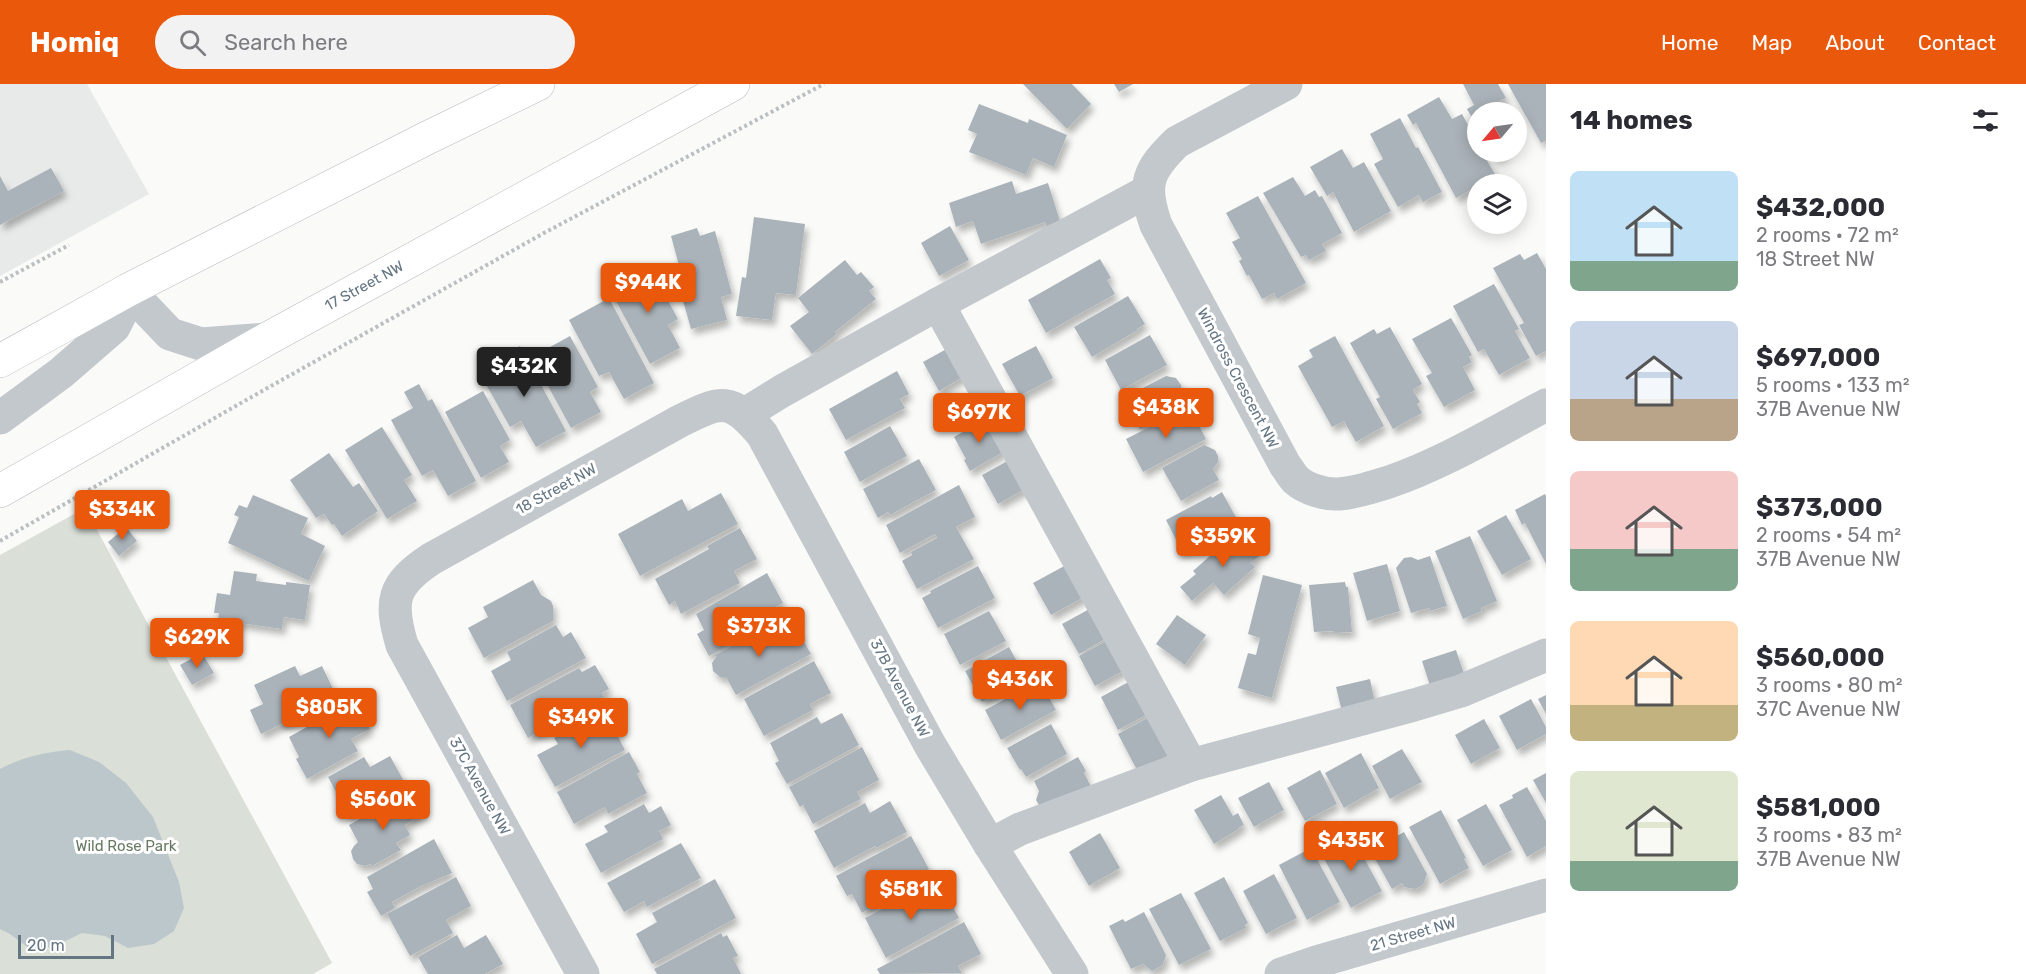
<!DOCTYPE html>
<html lang="en">
<head>
<meta charset="utf-8">
<style>
  body { margin:0; font-family:Rubik,sans-serif; background:#f2f2f3; color:#2b2b33; height:100vh; display:flex; flex-direction:column; font-size:22px; white-space:nowrap }
  * { box-sizing:border-box; margin:0 }
  p { font-size:20px; color:#7c7c81 }
  .icon { flex:none; width:33px; height:33px; fill:none; stroke:currentColor; stroke-width:2; stroke-linecap:round; stroke-linejoin:round }
  .map { position:relative; flex:1; overflow:hidden }
  .details { display:flex; flex-direction:column; background:#fff; width:480px }
  .details>* { flex:none }
  .needle { width:39px; rotate:241deg }
  .controls { position:absolute; left:1467px; top:18px; display:grid; gap:12px }
  .controls a { display:grid; place-items:center; width:60px; height:60px; border-radius:50%; background:#fff; box-shadow:0 3px 15px #0003; font-size:30px }
  .scale { position:absolute; left:18px; bottom:15px; width:96px; box-sizing:border-box; padding-left:6px; border:3px solid #657683; border-top:0; font-size:16px; line-height:21px; white-space:nowrap; color:#657683; -webkit-text-stroke:4px #fff; paint-order:stroke }
  .price { position:absolute; translate:-50% -51px; padding:0 14px; border-radius:6px; background:#ea580c; color:#fff; font-size:20px; line-height:39px; filter:drop-shadow(0 2px 3px #0008) }
  .price::after { content:''; position:absolute; left:50%; top:36px; width:18px; height:14px; margin-left:-9px; background:inherit; clip-path:polygon(0 0,100% 0,50% 100%) }
  .price.active { background:#222; color:#fff }
  ul { padding:0; list-style:none }
  li { display:flex; align-items:center; gap:18px; height:150px; padding:0 24px }
  li span { display:grid; place-items:center; flex:none; width:168px; height:120px; border-radius:9px; color:#555 }
  li>.icon { margin-inline-start:auto }
  span .icon { width:72px; height:72px; fill:#fffc; stroke-width:1 }
  li b { font-size:26px }
  h2 { display:flex; justify-content:space-between; align-items:center; height:72px; padding:0 24px; font-size:26px }
  header { display:flex; align-items:center; gap:36px; box-sizing:border-box; height:84px; padding:0 30px; background:#ea580c; color:#fff }
  header strong { font-size:28px }
  nav { display:flex; gap:33px; margin-inline-start:auto; font-size:21px }
  .search { width:420px; height:54px; background:#f2f2f3; display:flex; align-items:center; gap:15px; box-sizing:border-box; padding:0 21px; border-radius:33px; color:#7c7c81; font-size:22px }
  main { display:flex; flex:1; min-height:0 }
  .map>svg:first-child { display:block }
</style>
</head>
<body>
<header>
<strong>Homiq</strong>
<div class="search"><svg class="icon" aria-label="search" viewBox="0 0 24 24"><circle cx="10" cy="10" r="6"/><path d="M15 15l6 6"/></svg>Search here</div>
<nav><a>Home</a><a>Map</a><a>About</a><a>Contact</a></nav>
</header>
<main>
<div class="map">
<svg width="1546" height="890" viewBox="0 0 1546 890">
  <defs>
    <filter id="shadow"><feDropShadow dx="3.5" dy="6" stdDeviation="3" flood-color="#0004"/></filter>
  </defs>
  <rect width="100%" height="100%" fill="#fafaf8"/>
  <path fill="#e8e9e9" d="M0,0H87L149,110L0,192Z"/>
  <path fill="#dadfd7" d="M85,424L332,879L313,890H0V471Z"/>
  <path fill="#bbc7cb" d="M70,666L99,678L126,699L153,733L179,798L184,824L174,847L154,860L128,864L105,852L82,849L53,863L30,865L10,850L0,845V685C23,673 45,668 70,666Z"/>
  <g fill="#aab3b9" filter="url(#shadow)">
    <path d="M1023,0H1072L1091,20L1067,45Z"/>
    <path d="M1114,0H1133L1119,8Z"/>
    <path d="M1463,0H1498L1506,14L1499,17L1505,28H1478V39L1473,31L1471,32L1467,25L1474,21Z"/>
    <path d="M1508,0H1546V57L1541,59Z"/>
    <path d="M1439,13L1452,35L1462,30L1478,59V68H1482L1496,92L1456,114L1416,39L1413,41L1407,31Z"/>
    <path d="M979,20L1028,39L1029,35L1067,51L1054,83L1033,74L1026,91L969,68L977,50L968,46Z"/>
    <path d="M1400,34L1416,64L1418,63L1442,108L1423,118L1419,111L1398,123L1374,80L1383,75L1370,50Z"/>
    <path d="M1342,65L1353,84L1364,78L1391,127L1354,148L1333,108L1327,112L1310,83Z"/>
    <path d="M1492,68H1508L1496,74Z"/>
    <path d="M51,84L64,107L0,141V92L8,107Z"/>
    <path d="M1293,93L1305,112L1315,106L1319,113L1322,112L1342,149L1322,160L1326,167L1309,176L1306,171L1301,173L1263,109Z"/>
    <path d="M1012,97L1016,110L1048,99L1060,137L1046,142L1045,138L981,160L973,137L956,143L949,119Z"/>
    <path d="M1258,112L1306,199L1277,215L1274,209L1262,215L1249,191L1247,192L1239,177L1242,175L1232,158L1240,154L1226,129Z"/>
    <path d="M754,133L805,140L796,211L776,209L772,236L736,232L742,193L746,194Z"/>
    <path d="M950,142L969,176L939,192L921,159Z"/>
    <path d="M697,144L700,152L715,147L732,210L721,213L727,236L691,245L682,213L687,211L671,152Z"/>
    <path d="M1537,169L1546,185V267L1536,272L1519,241L1524,239L1493,184L1520,170L1524,176Z"/>
    <path d="M1100,175L1111,194L1107,196L1115,210L1046,249L1028,216Z"/>
    <path d="M845,176L857,191L861,188L874,203L869,207L876,215L835,248L837,250L812,270L790,242L809,228L798,214Z"/>
    <path d="M637,184L651,186L678,235L668,241L680,264L650,280L611,208L630,198V190Z"/>
    <path d="M1494,200L1519,245L1515,247L1530,274L1499,291L1484,265L1478,268L1453,222Z"/>
    <path d="M1128,212L1145,240L1137,245L1138,246L1092,273L1074,243Z"/>
    <path d="M609,214L654,299L624,315L609,288L599,292L569,236Z"/>
    <path d="M1451,234L1472,271L1469,273L1472,278L1463,283L1475,306L1444,323L1426,292L1432,289L1412,255Z"/>
    <path d="M1390,243L1422,300L1413,306L1420,318L1417,320L1422,329L1393,345L1376,315L1380,313L1350,259L1374,245L1377,250Z"/>
    <path d="M1150,251L1167,281L1121,306L1105,276Z"/>
    <path d="M570,252L598,303L590,308L601,328L571,344L532,273Z"/>
    <path d="M1335,252L1384,342L1356,358L1344,337L1332,343L1298,282L1313,273L1309,266Z"/>
    <path d="M520,262L566,347L536,363L521,337L510,343L483,295L500,286L495,275Z"/>
    <path d="M952,262L968,290L939,307L923,278Z"/>
    <path d="M1036,262L1053,294L1020,312L1002,280Z"/>
    <path d="M897,287L909,310L900,315L905,324L846,356L829,325Z"/>
    <path d="M1166,292L1176,294L1181,301V307L1177,313L1182,323L1140,345L1123,314Z"/>
    <path d="M419,300L428,317L432,315L476,397L448,412L433,386L422,392L391,336L413,324L404,308Z"/>
    <path d="M483,307L510,356L500,362L509,378L481,394L445,328Z"/>
    <path d="M1189,323L1206,355L1143,388L1126,355Z"/>
    <path d="M987,334L1005,367L970,387L964,376L966,375L954,353Z"/>
    <path d="M890,342L907,372L860,398L844,368Z"/>
    <path d="M382,343L412,391L404,396L417,417L387,435L345,366Z"/>
    <path d="M1204,361L1215,366L1218,372V378L1213,385L1219,396L1181,417L1162,384Z"/>
    <path d="M329,369L353,403L359,399L378,427L342,452L334,440L332,441L324,430L316,434L290,396Z"/>
    <path d="M919,375L936,406L890,431L888,428L878,434L863,405Z"/>
    <path d="M1011,375L1027,404L998,420L982,391Z"/>
    <path d="M959,401L975,433L956,443L974,475L917,505L902,477L912,471L911,468L937,454L935,450L900,469L886,441Z"/>
    <path d="M1222,408L1238,437L1182,467L1166,436L1211,412L1212,414Z"/>
    <path d="M721,409L738,440L640,492L618,450L682,415L688,427Z"/>
    <path d="M1545,410L1546,412V480L1525,439L1522,441L1515,426Z"/>
    <path d="M253,411L308,434L301,450L325,462L309,497L228,459L239,433L234,431L239,421L247,424Z"/>
    <path d="M1506,431L1531,475L1502,491L1477,447Z"/>
    <path d="M126,443L137,457L119,472L108,458Z"/>
    <path d="M740,444L757,475L734,487L740,499L681,530L675,517L669,521L655,495L709,465L707,462Z"/>
    <path d="M1238,447L1259,472L1251,479L1255,483L1224,511L1213,499L1192,517L1180,503L1196,490L1193,487Z"/>
    <path d="M1470,452L1497,517L1481,524L1482,527L1463,535L1435,467Z"/>
    <path d="M1430,472L1447,522L1430,527L1429,524L1411,529L1396,484L1404,474L1411,473L1418,476Z"/>
    <path d="M1068,480L1086,512L1051,531L1033,499Z"/>
    <path d="M1387,480L1400,527L1367,537L1353,489Z"/>
    <path d="M978,482L995,514L938,544L922,514L931,509L930,507Z"/>
    <path d="M234,487L257,490L256,497L286,501V498L310,501L305,536L284,533L282,545L218,536L219,529H214L217,509L230,511Z"/>
    <path d="M767,489L783,519L760,531L766,541L709,572L697,550L704,546L696,530Z"/>
    <path d="M1263,491L1302,501L1272,614L1238,604L1248,569L1256,571L1260,554L1248,550Z"/>
    <path d="M533,496L541,511L551,517L553,522V537L484,574L468,544L488,533L483,523Z"/>
    <path d="M1345,498L1346,503H1348L1352,548L1334,549V547L1314,548L1309,501Z"/>
    <path d="M1093,523L1110,552L1079,570L1062,540Z"/>
    <path d="M989,527L1006,557L960,581L944,550Z"/>
    <path d="M1177,531L1206,551L1185,581L1156,560Z"/>
    <path d="M556,541L563,553L571,548L586,574L507,617L491,587L511,576L507,568Z"/>
    <path d="M765,544L770,553L782,546L784,550L796,544L811,570L736,611L726,593H720L713,587L712,579L716,573L715,571Z"/>
    <path d="M1110,555L1127,585L1095,602L1079,572Z"/>
    <path d="M1009,563L1026,594L982,618L965,587Z"/>
    <path d="M1456,566L1467,599L1433,611L1422,577Z"/>
    <path d="M202,569L214,589L192,601L180,581Z"/>
    <path d="M814,577L831,609L810,620L813,626L764,652L744,615Z"/>
    <path d="M595,581L609,605L602,609L604,613L528,654L510,621L579,584L582,588Z"/>
    <path d="M295,582L300,592L322,582L337,613L261,650L250,626L263,620L254,601Z"/>
    <path d="M1370,595L1377,628L1344,636L1336,603Z"/>
    <path d="M1132,596L1150,629L1118,646L1101,613Z"/>
    <path d="M1036,598L1043,610L1046,608L1056,626L1001,656L985,626Z"/>
    <path d="M1546,611V630L1538,615Z"/>
    <path d="M1531,615L1546,643V650L1517,666L1499,632Z"/>
    <path d="M355,616L370,645L351,655L358,667L307,695L296,675L299,673L289,653Z"/>
    <path d="M604,627L625,666L555,703L537,671L558,660L554,654Z"/>
    <path d="M842,629L859,661L787,700L775,679L779,677L770,659L817,633L821,640Z"/>
    <path d="M1153,631L1173,669L1138,688L1118,650Z"/>
    <path d="M1484,635L1500,664L1471,680L1455,651Z"/>
    <path d="M1051,640L1067,670L1026,693L1021,685L1020,686L1007,664Z"/>
    <path d="M862,663L879,696L857,708L861,715L813,740L803,721L800,723L789,703Z"/>
    <path d="M1402,665L1422,698L1390,715L1372,682Z"/>
    <path d="M629,668L640,688L637,690L647,709L608,730L605,723L574,740L557,708Z"/>
    <path d="M1361,669L1379,704L1344,724L1325,689Z"/>
    <path d="M390,672L406,701L349,732L328,693L364,673L370,683Z"/>
    <path d="M1078,673L1086,687L1084,689L1094,708L1042,726L1036,716L1039,707L1034,697Z"/>
    <path d="M1320,686L1337,720L1305,737L1287,704Z"/>
    <path d="M1546,689V719L1533,696Z"/>
    <path d="M1269,698L1284,726L1254,743L1238,714Z"/>
    <path d="M1527,703L1546,737V762L1527,773L1499,721L1513,714L1512,711Z"/>
    <path d="M406,707L420,732L405,741L410,751L396,759L401,766L372,782L370,780L365,782L357,780L353,775L351,767L354,762L358,758L349,741L400,712L399,711Z"/>
    <path d="M1221,711L1233,732L1238,729L1244,741L1238,744L1239,745L1214,760L1194,726Z"/>
    <path d="M890,717L907,748L876,764L875,762L834,784L814,747L865,719L870,729Z"/>
    <path d="M644,720L649,729L661,722L671,741L659,747L663,755L601,789L585,760L608,748L604,742Z"/>
    <path d="M1486,720L1512,766L1483,782L1457,736Z"/>
    <path d="M1441,726L1466,774L1464,775L1469,784L1440,800L1409,743Z"/>
    <path d="M1404,748L1427,790L1423,801L1415,805L1404,803L1402,799L1392,805L1369,764L1385,756L1386,758Z"/>
    <path d="M1100,749L1120,784L1089,802L1069,768Z"/>
    <path d="M911,752L929,785L907,797L910,803L862,829L852,810L847,812L836,792Z"/>
    <path d="M1352,752L1382,807L1351,824L1321,769Z"/>
    <path d="M434,755L452,789L419,803L392,818L395,824L381,832L367,808L373,805L367,793Z"/>
    <path d="M681,759L701,794L647,823L644,817L624,828L607,799Z"/>
    <path d="M1311,764L1340,818L1307,836L1279,781Z"/>
    <path d="M1274,790L1297,834L1266,850L1243,807Z"/>
    <path d="M456,793L471,822L446,836L453,849L410,872L387,830Z"/>
    <path d="M1224,793L1248,839L1245,841L1246,844L1220,857L1194,809Z"/>
    <path d="M715,795L736,834L652,880L636,850L657,838L652,829Z"/>
    <path d="M943,804L959,834L886,874L865,834L915,807L920,817Z"/>
    <path d="M1181,809L1211,865L1179,881L1149,825Z"/>
    <path d="M1144,828L1166,871L1163,881L1152,887L1143,880L1131,885L1109,842L1123,835L1125,838Z"/>
    <path d="M964,838L981,870L958,882L962,889L880,890L877,885Z"/>
    <path d="M721,849L723,853L727,851L738,872L733,874L741,890H657L654,885Z"/>
    <path d="M457,851L464,864L486,851L503,880L485,890H428L418,873Z"/>
  </g>
  <g fill="none" stroke-linecap="round" stroke-linejoin="round">
    <defs>
      <g id="major">
        <path d="M0,277L128,206L427,54L538,0"/>
        <path id="s1" d="M0,407L267,255L733,0"/>
      </g>
    </defs>
    <use href="#major" stroke="#b5babe" stroke-width="34"/>
    <g stroke="#bbbfc2" stroke-width="4" stroke-dasharray="3 3" stroke-linecap="butt">
      <path d="M0,198L69,161"/>
      <path d="M0,457L255,311L544,149L824,0"/>
    </g>
    <g stroke="#c3c8cc" stroke-width="33">
      <path d="M1286,0L1177,58C1147,87 1142,101 1156,141L1285,381C1289,386 1292,392 1296,396C1306,405 1326,411 1339,410C1356,409 1373,403 1389,398C1444,379 1495,348 1546,321"/>
      <path d="M128,206L170,250L201,260L267,255"/>
      <path d="M938,220L1191,681"/>
      <path d="M745,330L782,307L938,220L1148,107"/>
      <path d="M0,334L61,289L114,243L126,219L128,206"/>
      <path d="M990,761L1020,745L1191,681L1414,621L1461,607L1546,571"/>
      <path d="M583,890L402,561C389,517 392,501 431,475L680,337C722,316 731,313 762,350L930,661L990,761L1072,890"/>
      <path d="M1281,890L1316,878L1546,811"/>
    </g>
    <use href="#major" stroke="#fff" stroke-width="33"/>
  </g>
  <g text-anchor="middle" stroke-width="6" stroke-linejoin="round" paint-order="stroke">
    <g font-size="15" fill="#657683" stroke="#fff">
      <text dy="5" stroke="none"><textPath href="#s1" startOffset="418">17 Street NW</textPath></text>
      <text transform="translate(1238 294) rotate(62)" y="5">Windross Crescent NW</text>
      <text transform="translate(556 405) rotate(-29)" y="5">18 Street NW</text>
      <text transform="translate(900 604) rotate(62)" y="5">37B Avenue NW</text>
      <text transform="translate(480 702) rotate(61)" y="5">37C Avenue NW</text>
      <text transform="translate(1413 850) rotate(-16)" y="5">21 Street NW</text>
    </g>
    <g font-size="15" fill="#687a64" stroke="#fff">
      <text x="126" y="767">Wild Rose Park</text>
    </g>
  </g>
</svg>
<div class="controls">
<a><svg class="needle" viewBox="-14 -14 28 28"><path d="M0-13l5 13h-10z" fill="#e53935"/><path d="M0 13l5-13h-10z" fill="#7c7c81"/></svg></a>
<a><svg class="icon" aria-label="layers" viewBox="0 0 24 24"><path d="M12 4l9 5-9 5-9-5zM3 14l9 5 9-5"/></svg></a>
</div>
<div class="scale">20 m</div>
<b class="price" style="left:648px;top:230px">$944K</b>
<b class="price active" style="left:524px;top:314px">$432K</b>
<b class="price" style="left:1166px;top:355px">$438K</b>
<b class="price" style="left:979px;top:360px">$697K</b>
<b class="price" style="left:122px;top:457px">$334K</b>
<b class="price" style="left:1223px;top:484px">$359K</b>
<b class="price" style="left:759px;top:574px">$373K</b>
<b class="price" style="left:197px;top:585px">$629K</b>
<b class="price" style="left:1020px;top:627px">$436K</b>
<b class="price" style="left:329px;top:655px">$805K</b>
<b class="price" style="left:581px;top:665px">$349K</b>
<b class="price" style="left:383px;top:747px">$560K</b>
<b class="price" style="left:1351px;top:788px">$435K</b>
<b class="price" style="left:911px;top:837px">$581K</b>
</div>
<section class="details">
<h2>14 homes<svg class="icon" aria-label="filters" viewBox="0 0 24 24"><path d="M4 7h16M4 17h16"/><circle cx="9" cy="7" r="2"/><circle cx="15" cy="17" r="2"/></svg></h2>
<ul>
<li><span style="background:linear-gradient(#bfe0f5 75%,#7fa58c 0)"><svg class="icon" aria-label="home" viewBox="0 0 24 24"><path d="M3 11l9-7 9 7M6 9v11h12V9"/></svg></span><div><b>$432,000</b><p>2 rooms · 72 m²</p><p>18 Street NW</p></div></li>
<li><span style="background:linear-gradient(#c9d6e8 65%,#b9a48a 0)"><svg class="icon" aria-label="home" viewBox="0 0 24 24"><path d="M3 11l9-7 9 7M6 9v11h12V9"/></svg></span><div><b>$697,000</b><p>5 rooms · 133 m²</p><p>37B Avenue NW</p></div></li>
<li><span style="background:linear-gradient(#f6c9c9 65%,#7fa58c 0)"><svg class="icon" aria-label="home" viewBox="0 0 24 24"><path d="M3 11l9-7 9 7M6 9v11h12V9"/></svg></span><div><b>$373,000</b><p>2 rooms · 54 m²</p><p>37B Avenue NW</p></div></li>
<li><span style="background:linear-gradient(#ffd9b3 70%,#c2b280 0)"><svg class="icon" aria-label="home" viewBox="0 0 24 24"><path d="M3 11l9-7 9 7M6 9v11h12V9"/></svg></span><div><b>$560,000</b><p>3 rooms · 80 m²</p><p>37C Avenue NW</p></div></li>
<li><span style="background:linear-gradient(#dfe7d0 75%,#7fa58c 0)"><svg class="icon" aria-label="home" viewBox="0 0 24 24"><path d="M3 11l9-7 9 7M6 9v11h12V9"/></svg></span><div><b>$581,000</b><p>3 rooms · 83 m²</p><p>37B Avenue NW</p></div></li>
</ul>
</section>
</main>
</body>
</html>
